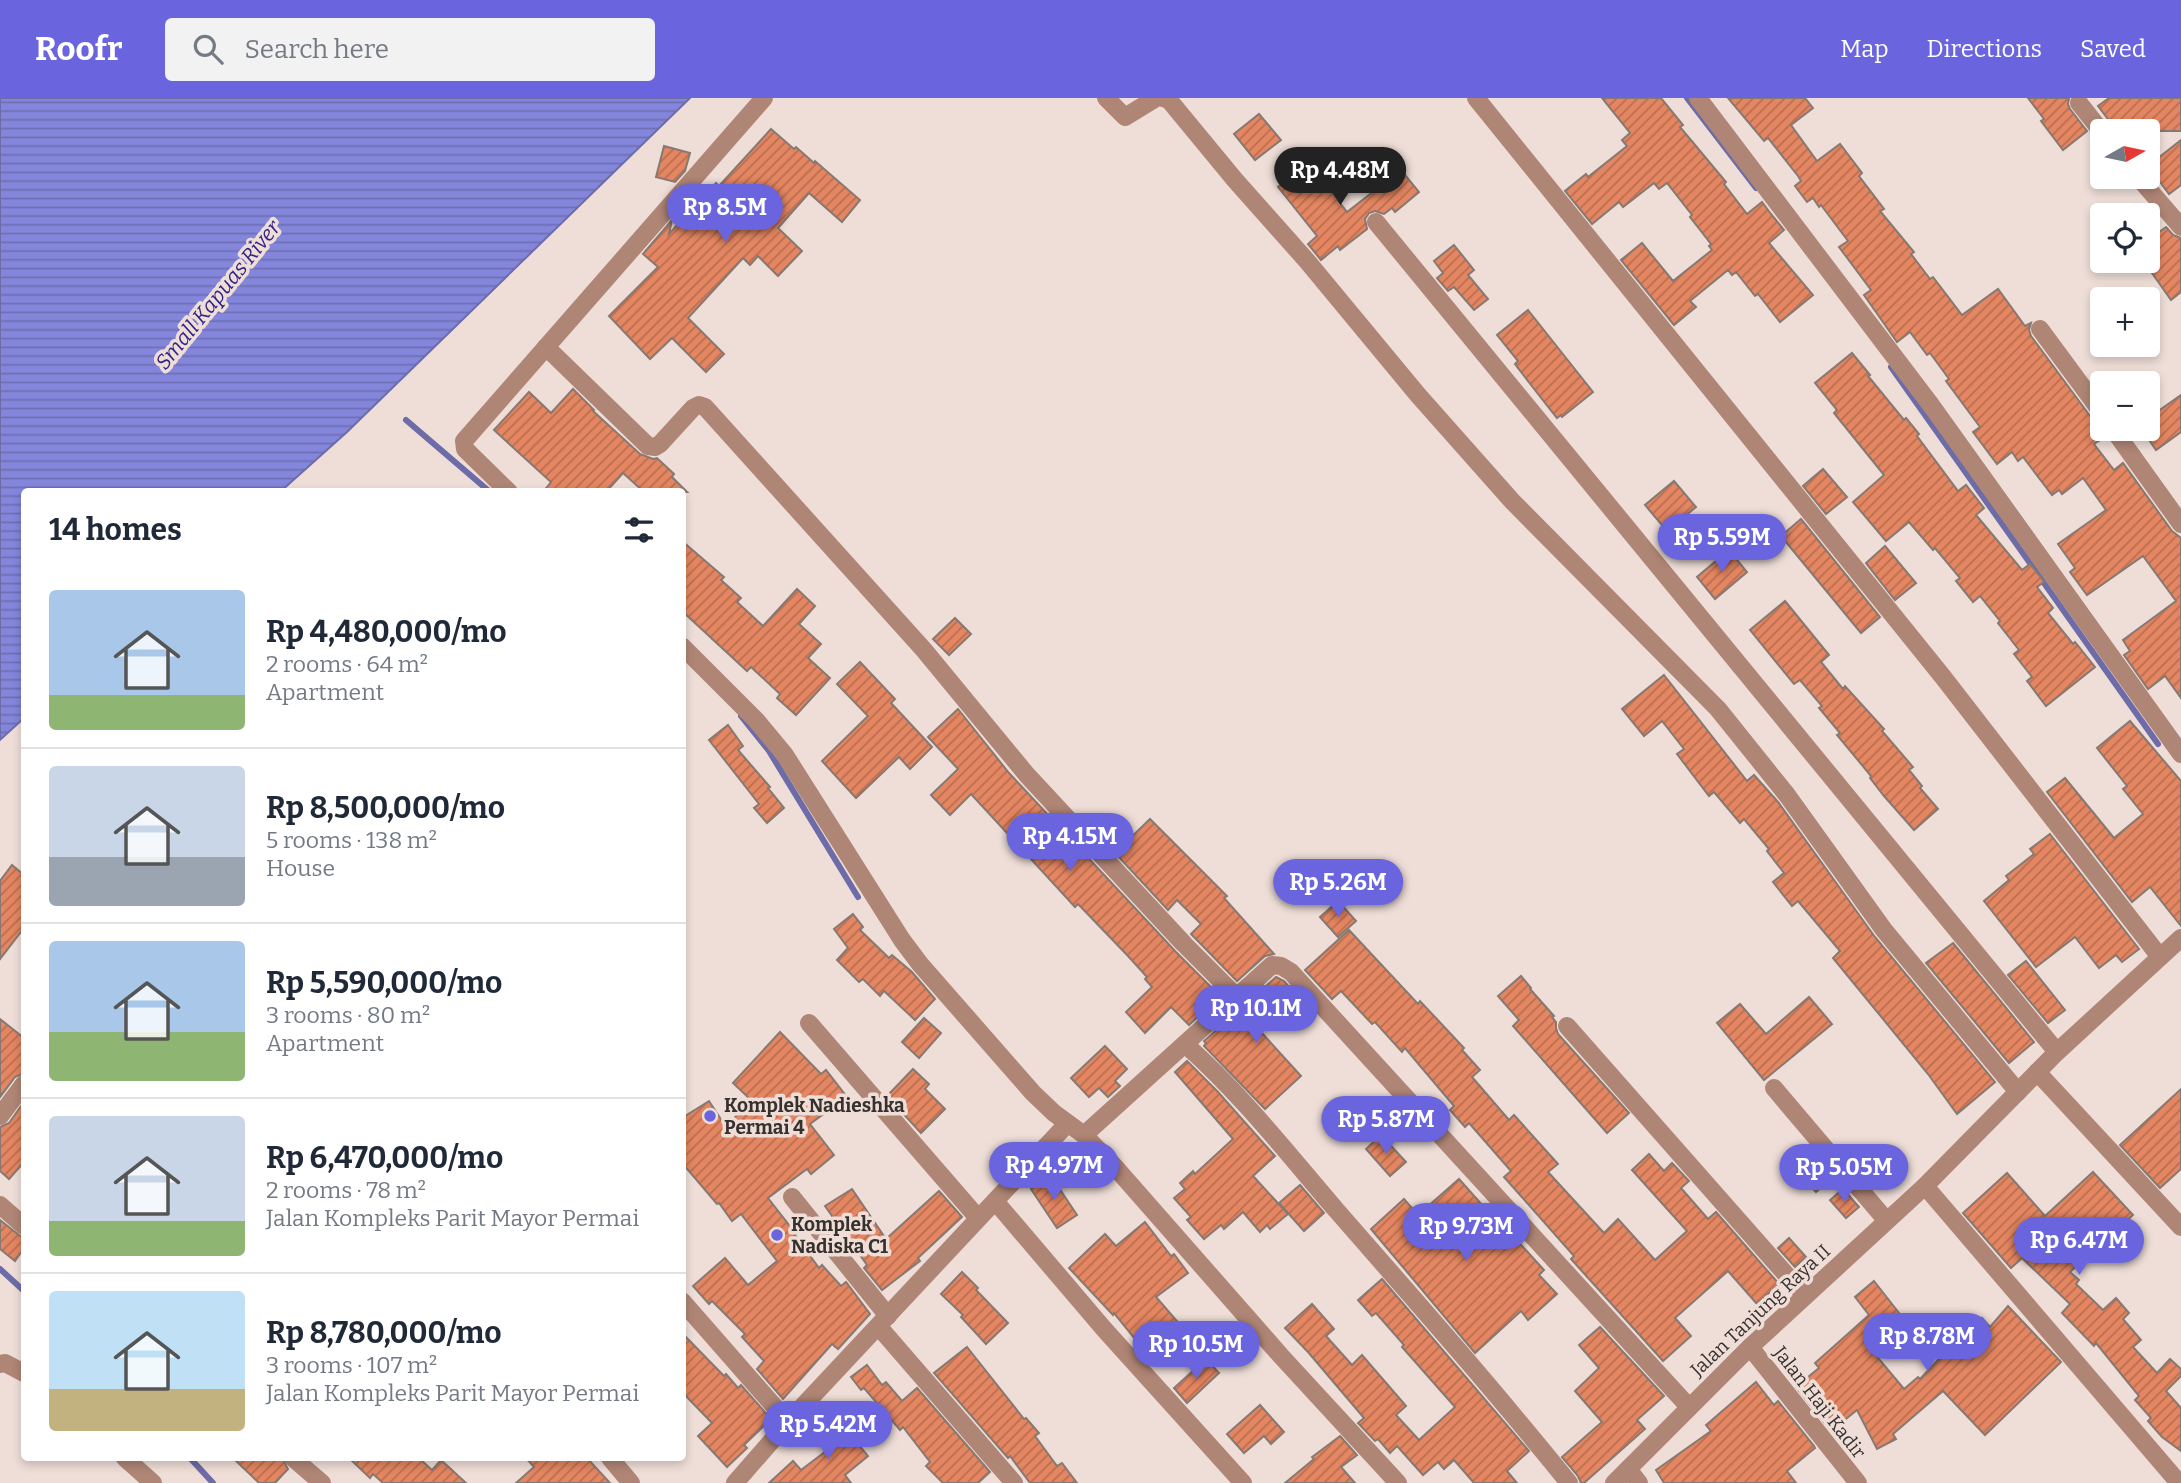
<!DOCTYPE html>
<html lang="en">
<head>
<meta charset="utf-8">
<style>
  body { margin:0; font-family:Bitter,serif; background:#f2f2f3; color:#1f2937; height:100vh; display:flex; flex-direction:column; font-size:26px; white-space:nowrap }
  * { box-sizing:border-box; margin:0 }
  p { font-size:23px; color:#747a83 }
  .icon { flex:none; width:38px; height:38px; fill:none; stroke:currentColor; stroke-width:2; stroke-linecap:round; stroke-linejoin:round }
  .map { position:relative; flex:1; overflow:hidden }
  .sheet { position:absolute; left:21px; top:390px; width:665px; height:973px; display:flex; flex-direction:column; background:#fff; border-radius:7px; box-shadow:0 4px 10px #0003 }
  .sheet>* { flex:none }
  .needle { width:46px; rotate:81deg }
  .fabs { position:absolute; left:2090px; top:21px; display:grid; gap:14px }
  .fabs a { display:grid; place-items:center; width:70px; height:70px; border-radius:7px; background:#fff; box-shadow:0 4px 10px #0003; font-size:35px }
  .price { position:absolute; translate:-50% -60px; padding:0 16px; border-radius:24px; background:#6a64de; color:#fff; font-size:23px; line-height:46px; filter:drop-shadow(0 2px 4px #0008) }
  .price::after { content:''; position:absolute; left:50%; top:42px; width:21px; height:16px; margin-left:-10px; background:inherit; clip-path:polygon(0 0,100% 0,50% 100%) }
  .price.on { background:#222; color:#fff }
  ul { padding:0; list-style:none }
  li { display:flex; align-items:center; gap:21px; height:175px; padding:0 28px }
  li+li { border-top:2px solid #e0e1e3 }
  li span { display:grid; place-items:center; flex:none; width:196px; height:140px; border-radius:7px; color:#555 }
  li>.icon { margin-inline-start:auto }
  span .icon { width:84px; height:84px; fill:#fffc; stroke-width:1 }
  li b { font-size:30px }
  h2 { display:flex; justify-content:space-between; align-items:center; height:84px; padding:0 28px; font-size:30px }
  header { display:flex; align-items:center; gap:42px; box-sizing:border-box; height:98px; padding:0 35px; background:#6a64de; color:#fff }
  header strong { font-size:33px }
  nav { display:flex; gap:38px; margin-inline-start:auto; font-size:24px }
  .search { width:490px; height:63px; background:#f2f2f3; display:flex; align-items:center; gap:18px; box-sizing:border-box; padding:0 24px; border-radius:7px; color:#747a83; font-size:26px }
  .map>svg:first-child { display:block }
</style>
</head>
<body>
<header>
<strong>Roofr</strong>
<div class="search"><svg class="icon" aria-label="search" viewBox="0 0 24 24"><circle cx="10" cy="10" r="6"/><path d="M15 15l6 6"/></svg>Search here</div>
<nav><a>Map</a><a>Directions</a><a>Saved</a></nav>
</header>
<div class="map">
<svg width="2181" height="1385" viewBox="0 0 2181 1385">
  <defs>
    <pattern id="water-rules" width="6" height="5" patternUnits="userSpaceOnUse" patternTransform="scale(1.75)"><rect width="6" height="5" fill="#8486dc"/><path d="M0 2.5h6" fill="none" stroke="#6d6eb3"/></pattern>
    <pattern id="building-hatch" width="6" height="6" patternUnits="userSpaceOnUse" patternTransform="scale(1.75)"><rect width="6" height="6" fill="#e48661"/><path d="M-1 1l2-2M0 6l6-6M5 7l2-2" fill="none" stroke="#ba6e50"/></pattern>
  </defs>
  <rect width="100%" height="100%" fill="#efded8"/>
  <path fill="url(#water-rules)" stroke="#6d6ca8" stroke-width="2" d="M0,0H690L347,334L280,394H24V620L0,642Z"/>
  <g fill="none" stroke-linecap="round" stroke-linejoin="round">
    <g stroke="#6d6ca8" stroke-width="6">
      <path d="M1687,0L1756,90"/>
      <path d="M1891,269L2158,646"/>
      <path d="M406,322L490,394"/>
      <path d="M741,618L769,653L858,799"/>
      <path d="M0,1171L24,1193"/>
      <path d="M190,1360L213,1385"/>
    </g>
  </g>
  <g fill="url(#building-hatch)" stroke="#877872" stroke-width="2">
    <path d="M1602,0H1661L1683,27L1680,29L1726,84L1724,86L1747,116L1762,104L1771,116L1784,132L1769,145L1813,197L1780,224L1758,196L1755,198L1736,174L1732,177L1728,172L1690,203L1696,209L1674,227L1621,162L1642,145L1673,183L1712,152L1709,148L1711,146L1690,119L1692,117L1667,85L1659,91L1654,85L1623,109L1619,104L1592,126L1565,93L1586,76L1588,79L1627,48L1622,42L1630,35Z"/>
    <path d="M1728,0H1805L1813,10L1791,27L1817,63L1840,46L1862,75L1859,78L1884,111L1880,113L1914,154L1911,156L1930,181L1933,179L1962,217L1998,191L2025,228L2031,225L2029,232L2031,238L2093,322L2102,326L2105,339L2094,346L2114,372L2123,365L2172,433L2181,440V600L2165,578L2148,591L2124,557L2130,553L2123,542L2176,503L2143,458L2087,497L2070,474L2075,470L2058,446L2106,412L2083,380L2062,396L2059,392L2052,397L2023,359L2018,363L2012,354L1997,366L1973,334L1980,329L1946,283L1949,281L1930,255L1927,257L1910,234L1897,244L1864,197L1871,192L1839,149L1848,143L1821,107L1819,109L1813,100L1807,104L1795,88L1801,83L1798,78L1768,40L1764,43Z"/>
    <path d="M2028,0H2069L2068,6L2070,11L2087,33L2063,52L2041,23L2044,21Z"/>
    <path d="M2109,0H2181V33H2117L2098,8Z"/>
    <path d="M1259,16L1281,42L1255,62L1234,36Z"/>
    <path d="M771,31L794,51L796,49L814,65L815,63L860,102L842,124L809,95L778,130L802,153L778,178L758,158L750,167L743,160L688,220L724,256L706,274L672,240L650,261L609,218L658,169L643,156L672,122L669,136L716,85L719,88Z"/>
    <path d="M2181,42V87L2169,96L2148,68Z"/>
    <path d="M664,48L690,55L685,73L675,84L656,79Z"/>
    <path d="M1309,64L1347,114L1401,72L1419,94L1395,114L1392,110L1384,116L1375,113L1369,115L1365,121L1367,131L1340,152L1338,148L1321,162L1308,146L1317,138L1278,89Z"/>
    <path d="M2166,129L2173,137L2181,140V194L2171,202L2147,168V143Z"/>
    <path d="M1454,147L1474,172L1468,177L1488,201L1474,212L1454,189L1448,193L1437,180L1443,175L1434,163Z"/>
    <path d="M1528,212L1593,294L1562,319L1561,317L1557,320L1531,287L1515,266L1518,263L1497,237Z"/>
    <path d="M1852,255L1870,277L1868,278L1904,322L1906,320L1919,336L1917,338L1958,393L1966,387L1984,410L1976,417L2022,472L2030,466L2039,477L2044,484L2037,489L2053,510L2048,515L2073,546L2075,544L2095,569L2046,608L2027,583L2032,579L2014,556L2019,552L1998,525L2000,523L1980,498L1973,504L1956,483L1960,480L1935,450L1933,452L1909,424L1886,443L1853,404L1884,377L1834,315L1837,312L1815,285Z"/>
    <path d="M573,291L594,312L593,313L640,356L653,361L657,360L674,376L672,379L687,394H644L623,375L606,394H543L551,384L494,332L529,294L551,315Z"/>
    <path d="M2181,297V334L2156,352L2147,339V321Z"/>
    <path d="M1823,371L1847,399L1826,416L1803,388Z"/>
    <path d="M1674,383L1696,409L1667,433L1645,407Z"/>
    <path d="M1801,421L1880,519L1861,535L1781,438Z"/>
    <path d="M682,443L724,479L721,482L741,500L737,504L763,528L797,491L815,508L799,526L821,546L808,560L830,580L796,617L777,600L780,596L751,569L747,573L682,513Z"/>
    <path d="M1885,448L1916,485L1895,502L1866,465Z"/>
    <path d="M1729,452L1747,474L1715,501L1697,479Z"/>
    <path d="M1785,503L1829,557L1821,564L1843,591L1845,588L1884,631L1882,633L1913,669L1909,672L1922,688L1920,690L1938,711L1914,732L1884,698L1870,680L1871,678L1837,637L1840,635L1819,610L1822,608L1800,582L1794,586L1750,532Z"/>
    <path d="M955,520L971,536L949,557L933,541Z"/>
    <path d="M860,564L895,601L891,605L932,649L910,671L899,659L856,700L822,663L868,618L837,586Z"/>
    <path d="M1664,577L1747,683L1754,677L1778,704L1875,839L1995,984L1957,1016L1928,976L1833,860L1840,853L1798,803L1792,808L1773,784L1784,775L1767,753L1769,751L1744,721L1740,725L1714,694L1709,698L1677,656L1684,651L1662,623L1644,638L1622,611Z"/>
    <path d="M958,611L1009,675L1176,854L1220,898L1189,927L1171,909L1145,935L1126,914L1152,889L1145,881L1147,879L1128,858L1078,806L1075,809L971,696L950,717L931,697L958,671L928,639Z"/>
    <path d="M2130,623L2181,683V828L2150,789L2132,804L2047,694L2065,680L2114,740L2143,716L2123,691L2127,688L2097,650Z"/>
    <path d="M728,627L743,648L738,652L770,689L768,690L784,710L767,725L754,710L759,706L709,642Z"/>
    <path d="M1150,721L1227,798L1224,800L1274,856L1265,858L1237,883L1191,836L1201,826L1177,802L1168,812L1115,755Z"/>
    <path d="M2050,736L2139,851L2122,864L2116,857L2099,870L2075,839L2036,869L1984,803L2009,782L2006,778L2034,756L2030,751Z"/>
    <path d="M12,767L24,777V830L0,861V783Z"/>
    <path d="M1338,803L1356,823L1338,839L1320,819Z"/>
    <path d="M853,816L863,829L860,832L889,860L892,857L912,874L935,901L915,922L884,893L880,898L863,881L859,884L837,862L848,850L834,831Z"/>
    <path d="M1349,832L1418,906L1420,903L1464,950L1462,952L1480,972L1472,979L1509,1022L1514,1017L1558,1066L1548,1074L1604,1135L1618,1121L1655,1162L1687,1133L1632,1072L1649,1056L1664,1073L1672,1065L1689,1083L1681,1090L1708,1121L1716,1114L1779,1186L1757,1206L1728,1173L1675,1220L1691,1238L1663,1263L1571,1161L1574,1158L1504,1079L1511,1073L1469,1025L1465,1029L1450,1012L1454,1008L1405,950L1402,954L1375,924L1372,926L1341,893L1332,901L1305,872Z"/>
    <path d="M1953,845L2034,944L2009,965L1926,865Z"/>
    <path d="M2026,863L2065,912L2048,925L2008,877Z"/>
    <path d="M1521,878L1531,890L1530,891L1554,918L1552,919L1556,924V930L1558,936L1629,1015L1607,1035L1513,928L1519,922L1498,898Z"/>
    <path d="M1276,879L1284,883L1299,900L1261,934L1301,978L1265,1011L1204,948L1206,945L1204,943Z"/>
    <path d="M1809,899L1832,926L1764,982L1717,925L1740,906L1766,936Z"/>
    <path d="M924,920L941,935L919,960L902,944Z"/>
    <path d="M0,921L24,940V975L15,979L0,999Z"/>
    <path d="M780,934L821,976L826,972L847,999L810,1026L834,1057L811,1076L807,1071L768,1100L796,1136L795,1137L819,1170L822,1167L841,1188L846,1184L870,1216L838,1251L832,1246L783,1301L757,1271L764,1263L742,1239L745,1236L712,1203L709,1206L693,1188L725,1160L748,1187L777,1163L741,1116L732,1123L719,1105L717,1106L682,1065V1020L709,1003L726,1029L751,1002L733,985Z"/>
    <path d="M1105,948L1127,971L1115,983L1120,988L1108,999L1099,990L1089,999L1071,980Z"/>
    <path d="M1187,963L1218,994L1275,1058L1253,1078L1288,1116L1270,1131L1267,1127L1260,1134L1243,1114L1224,1131L1221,1127L1204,1141L1187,1122L1191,1119L1174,1100L1185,1091L1180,1085L1193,1073L1195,1076L1233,1041L1175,974Z"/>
    <path d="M913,971L929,986L925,991L945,1011L921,1035L887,998Z"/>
    <path d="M2181,991V1071L2160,1090L2120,1047Z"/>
    <path d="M24,1004V1064L9,1081L0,1073V1029L9,1025Z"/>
    <path d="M1381,1037L1406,1064L1390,1078L1366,1051Z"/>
    <path d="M1803,1051L1830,1082L1816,1094L1789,1064Z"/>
    <path d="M2093,1074L2133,1117L2070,1174L2079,1182L2076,1186L2103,1212L2116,1200L2129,1215L2123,1221L2141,1242L2133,1249L2157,1275L2170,1261L2181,1271V1278L2166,1293L2181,1310V1353L2162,1339L2148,1323L2151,1320L2135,1302L2139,1298L2096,1245L2094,1248L2062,1215L2070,1206L2022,1160L2011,1170L1963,1115L2007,1075L2045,1118Z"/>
    <path d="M1051,1078L1077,1117L1057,1130L1031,1091Z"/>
    <path d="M1459,1081L1483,1108L1485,1107L1544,1172L1539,1177L1557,1196L1528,1222L1521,1213L1475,1255L1371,1131L1404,1101L1418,1117Z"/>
    <path d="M1300,1087L1324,1115L1304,1133L1279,1105Z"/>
    <path d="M852,1091L886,1141L939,1093L962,1119L918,1160L920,1163L882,1192L864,1170L867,1167L825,1108Z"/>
    <path d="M1843,1091L1859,1109L1846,1120L1830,1102Z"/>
    <path d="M0,1122L24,1141V1150L15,1163L0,1151Z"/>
    <path d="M1145,1124L1171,1158L1174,1156L1188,1175L1156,1199L1182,1229L1148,1257L1114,1215L1113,1217L1069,1170L1105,1136L1116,1148Z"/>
    <path d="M1789,1140L1806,1159L1795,1169L1778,1150Z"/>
    <path d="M962,1174L978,1190L976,1192L1008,1225L986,1246L961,1219L963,1217L941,1196Z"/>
    <path d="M1382,1181L1529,1353L1507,1373L1517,1385H1474L1454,1362L1444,1371L1438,1364L1423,1377L1397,1348L1390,1355L1378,1341L1375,1343L1358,1325L1364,1320L1308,1254L1285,1230L1312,1206L1334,1231L1326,1238L1352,1267L1362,1257L1406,1308L1396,1317L1419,1342L1455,1309L1402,1249L1404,1247L1376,1215L1372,1218L1358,1202Z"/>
    <path d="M1874,1183L1903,1220L1869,1249L1904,1291L1918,1279L1920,1281L1951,1248L1982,1220L1990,1229L2008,1208L2061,1264L1985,1337L1943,1293L1893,1336L1896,1341L1877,1351L1857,1312L1831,1333L1796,1289L1819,1270L1815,1265L1869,1217L1855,1199Z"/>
    <path d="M1600,1229L1664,1298L1637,1322L1645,1331L1584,1385H1581L1578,1378L1562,1359L1602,1324L1575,1293L1599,1270L1579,1247Z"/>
    <path d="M682,1235L724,1278L726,1276L738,1290L741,1287L771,1321L744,1347L747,1350L727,1369L698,1338L712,1325L682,1294Z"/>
    <path d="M967,1249L1024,1321L1026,1320L1039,1335L1035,1338L1057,1368L1062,1365L1077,1385H1030L1010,1358L1008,1360L934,1275Z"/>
    <path d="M1206,1261L1219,1275L1187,1305L1174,1290Z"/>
    <path d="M867,1267L882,1287L886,1284L902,1303L917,1290L990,1374L978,1385H943L926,1368L930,1364L903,1329L900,1332L864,1290L861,1292L851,1279Z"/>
    <path d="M1756,1284L1774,1307L1778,1303L1814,1348L1815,1350L1787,1373L1796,1385H1664L1656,1372L1711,1333L1706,1327Z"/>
    <path d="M1260,1307L1284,1334L1271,1346L1264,1338L1244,1355L1227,1336Z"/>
    <path d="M839,1323L868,1358L845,1377L851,1385H769L793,1363L801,1372L830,1350L821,1338Z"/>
    <path d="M1340,1338L1357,1357L1341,1369L1355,1385H1285L1314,1361L1312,1359Z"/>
    <path d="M233,1360H282L288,1371L275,1385H259Z"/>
    <path d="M349,1360H419L432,1372L441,1362L466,1385H383L373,1376L370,1380Z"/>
    <path d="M526,1360H587L610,1385H516L534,1369Z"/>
  </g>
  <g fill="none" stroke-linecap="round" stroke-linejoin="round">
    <g stroke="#af8575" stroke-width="18">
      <path d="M1106,0L1125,19L1156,0"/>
      <path d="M1163,0L1169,2L1235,82L1307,163L1418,297L1512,403L1718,611L1787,697L1884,832L2018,994"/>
      <path d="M1476,0L1943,579L2160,859"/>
      <path d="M1698,0L1931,307L2181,656"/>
      <path d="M2079,5L2102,34"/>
      <path d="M2138,79L2181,129"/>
      <path d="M1376,124L2057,954"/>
      <path d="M2040,231L2102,315"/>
      <path d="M546,249L648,348L655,349L660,346L693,310L699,307L705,309L924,552L1027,677L1184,846L1237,899"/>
      <path d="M2113,331L2181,426"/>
      <path d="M509,394L465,351L464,343L764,0"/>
      <path d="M682,548L756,622L785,657L902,842L920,866L1033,995L1054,1015L1084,1037"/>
      <path d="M809,925L978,1120"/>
      <path d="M1567,928L1805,1198"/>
      <path d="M1186,947C1242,997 1288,1056 1337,1113C1415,1202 1494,1292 1569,1385"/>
      <path d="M2037,974L2181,1129"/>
      <path d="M1774,990L1886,1122"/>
      <path d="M0,1018L24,986"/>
      <path d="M1925,1088L2179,1385"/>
      <path d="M792,1099L888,1218"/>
      <path d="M995,1103L1104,1231L1243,1385"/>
      <path d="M0,1107L24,1128"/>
      <path d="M682,1203L788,1324"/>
      <path d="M879,1229L1014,1385"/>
      <path d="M1750,1249L1858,1385"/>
      <path d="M0,1266L5,1265L24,1275"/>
      <path d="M125,1360L153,1385"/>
      <path d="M293,1360L322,1385"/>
      <path d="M610,1360L631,1385"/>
      <path d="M1628,1371L1639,1385"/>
      <path d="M735,1385L788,1324L1067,1026"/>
      <path d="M1398,1385L1281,1258L1115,1069L1084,1037L1272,867L1281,868L1291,874L1689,1309"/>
      <path d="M1614,1385L1750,1249L1925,1088L2057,954L2181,840"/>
    </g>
  </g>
  <g fill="#6a64de" stroke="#efded8" stroke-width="2.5">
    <circle cx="710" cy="1018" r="7"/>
    <circle cx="777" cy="1137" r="7"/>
  </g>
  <g text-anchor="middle" stroke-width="7" stroke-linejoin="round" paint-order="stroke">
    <g font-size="19" font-weight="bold" fill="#37312e" stroke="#efded8" text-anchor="start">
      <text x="724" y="1014">Komplek Nadieshka<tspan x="724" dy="22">Permai 4</tspan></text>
      <text x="791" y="1133">Komplek<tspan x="791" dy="22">Nadiska C1</tspan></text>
    </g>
    <g font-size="19" fill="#37312e" stroke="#efded8">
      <text transform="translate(1760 1212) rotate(-43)" y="7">Jalan Tanjung Raya II</text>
      <text transform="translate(1820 1304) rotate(52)" y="7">Jalan Haji Kadir</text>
    </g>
    <g font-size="21" font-style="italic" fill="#322487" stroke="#efded8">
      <text transform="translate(218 197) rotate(-51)" y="7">Small Kapuas River</text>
    </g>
  </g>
</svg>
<div class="fabs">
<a><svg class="needle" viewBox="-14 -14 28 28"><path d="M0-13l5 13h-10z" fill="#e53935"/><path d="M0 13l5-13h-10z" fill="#747a83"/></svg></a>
<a><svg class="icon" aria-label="locate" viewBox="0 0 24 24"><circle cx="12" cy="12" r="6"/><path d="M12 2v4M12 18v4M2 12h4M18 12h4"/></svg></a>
<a>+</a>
<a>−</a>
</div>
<b class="price on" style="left:1340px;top:109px">Rp 4.48M</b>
<b class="price" style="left:725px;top:146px">Rp 8.5M</b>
<b class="price" style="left:1722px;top:476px">Rp 5.59M</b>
<b class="price" style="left:1070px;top:775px">Rp 4.15M</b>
<b class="price" style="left:1338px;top:821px">Rp 5.26M</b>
<b class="price" style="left:1256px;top:947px">Rp 10.1M</b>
<b class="price" style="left:1386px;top:1058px">Rp 5.87M</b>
<b class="price" style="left:1054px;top:1104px">Rp 4.97M</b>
<b class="price" style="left:1844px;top:1106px">Rp 5.05M</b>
<b class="price" style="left:1466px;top:1165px">Rp 9.73M</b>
<b class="price" style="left:2079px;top:1179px">Rp 6.47M</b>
<b class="price" style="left:1927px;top:1275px">Rp 8.78M</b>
<b class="price" style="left:1196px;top:1283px">Rp 10.5M</b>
<b class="price" style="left:828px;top:1363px">Rp 5.42M</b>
<section class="sheet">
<h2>14 homes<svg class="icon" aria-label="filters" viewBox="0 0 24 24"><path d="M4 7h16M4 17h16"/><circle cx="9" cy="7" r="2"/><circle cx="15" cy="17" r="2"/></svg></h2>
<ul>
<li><span style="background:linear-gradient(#a9c7e8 75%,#8fb573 0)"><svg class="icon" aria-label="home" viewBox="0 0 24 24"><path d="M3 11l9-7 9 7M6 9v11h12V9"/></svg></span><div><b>Rp 4,480,000/mo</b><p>2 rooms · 64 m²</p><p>Apartment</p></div></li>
<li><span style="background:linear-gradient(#c9d6e8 65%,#9aa5b1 0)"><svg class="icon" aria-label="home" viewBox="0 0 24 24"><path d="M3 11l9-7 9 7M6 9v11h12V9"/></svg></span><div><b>Rp 8,500,000/mo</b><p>5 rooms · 138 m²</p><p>House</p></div></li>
<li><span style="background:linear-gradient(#a9c7e8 65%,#8fb573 0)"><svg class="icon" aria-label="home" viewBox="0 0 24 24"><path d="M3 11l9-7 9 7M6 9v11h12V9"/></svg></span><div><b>Rp 5,590,000/mo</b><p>3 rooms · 80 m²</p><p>Apartment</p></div></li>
<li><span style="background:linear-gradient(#c9d6e8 75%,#8fb573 0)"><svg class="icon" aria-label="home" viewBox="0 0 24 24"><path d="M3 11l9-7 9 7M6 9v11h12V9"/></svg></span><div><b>Rp 6,470,000/mo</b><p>2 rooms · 78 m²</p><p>Jalan Kompleks Parit Mayor Permai</p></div></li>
<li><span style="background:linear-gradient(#bfe0f5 70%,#c2b280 0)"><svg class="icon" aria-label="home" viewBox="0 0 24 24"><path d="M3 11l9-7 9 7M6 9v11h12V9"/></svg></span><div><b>Rp 8,780,000/mo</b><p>3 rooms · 107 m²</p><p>Jalan Kompleks Parit Mayor Permai</p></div></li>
</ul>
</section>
</div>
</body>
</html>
